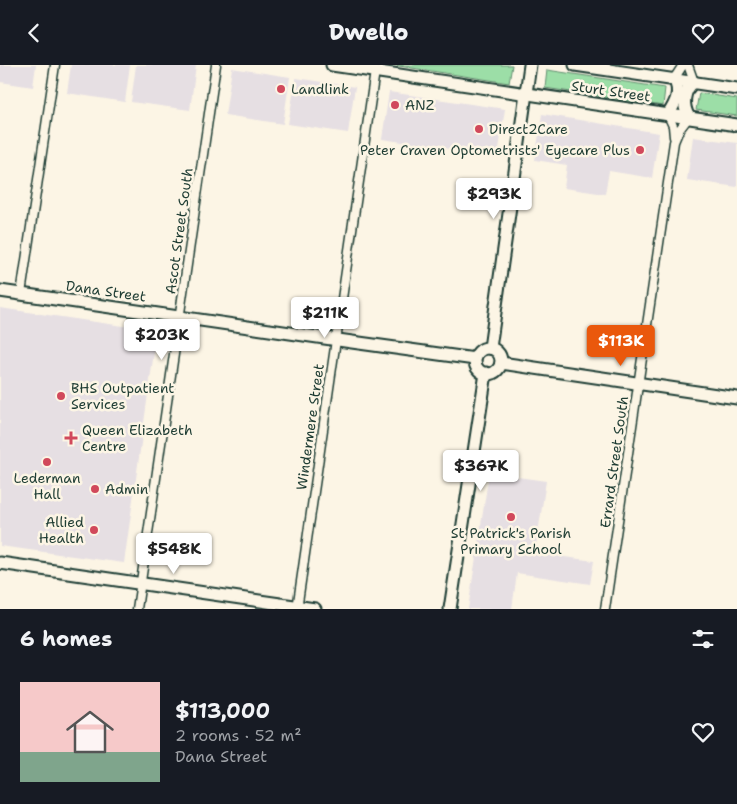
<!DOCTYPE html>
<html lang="en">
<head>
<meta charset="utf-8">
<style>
  body { margin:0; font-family:"Shantell Sans",sans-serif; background:#20242c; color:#f1f3f6; height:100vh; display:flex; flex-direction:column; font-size:19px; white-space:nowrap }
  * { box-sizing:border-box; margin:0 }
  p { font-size:16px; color:#9ea1a6 }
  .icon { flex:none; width:28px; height:28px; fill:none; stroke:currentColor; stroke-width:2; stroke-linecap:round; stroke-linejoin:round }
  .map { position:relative; height:544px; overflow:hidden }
  .sheet { display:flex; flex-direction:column; background:#171b24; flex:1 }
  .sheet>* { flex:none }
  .price { position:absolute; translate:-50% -42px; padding:0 11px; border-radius:5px; background:#fff; color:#222; font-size:16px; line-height:32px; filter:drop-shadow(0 1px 2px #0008) }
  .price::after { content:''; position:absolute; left:50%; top:30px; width:15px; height:11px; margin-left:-8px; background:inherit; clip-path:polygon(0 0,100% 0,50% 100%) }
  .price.current { background:#ea580c; color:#fff }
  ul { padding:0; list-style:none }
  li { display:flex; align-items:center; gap:15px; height:125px; padding:0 20px }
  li+li { border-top:1px solid #363941 }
  li span { display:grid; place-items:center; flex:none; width:140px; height:100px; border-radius:0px; color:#555 }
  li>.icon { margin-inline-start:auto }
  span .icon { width:60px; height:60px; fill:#fffc; stroke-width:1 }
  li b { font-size:21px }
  h2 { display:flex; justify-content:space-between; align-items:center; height:60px; padding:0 20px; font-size:21px }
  header { display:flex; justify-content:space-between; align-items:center; height:65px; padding:0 20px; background:#171b24; font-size:22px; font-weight:800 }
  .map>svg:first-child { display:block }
</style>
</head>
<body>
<header><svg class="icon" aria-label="back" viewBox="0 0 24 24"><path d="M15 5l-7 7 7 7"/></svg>Dwello<svg class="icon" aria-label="heart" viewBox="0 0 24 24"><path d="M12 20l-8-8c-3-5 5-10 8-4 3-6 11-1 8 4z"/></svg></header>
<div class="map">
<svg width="737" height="544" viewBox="0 0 737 544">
  <rect width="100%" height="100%" fill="#fcf5e5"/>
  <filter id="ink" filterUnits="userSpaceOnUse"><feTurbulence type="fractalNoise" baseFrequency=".02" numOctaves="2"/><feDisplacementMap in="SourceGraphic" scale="10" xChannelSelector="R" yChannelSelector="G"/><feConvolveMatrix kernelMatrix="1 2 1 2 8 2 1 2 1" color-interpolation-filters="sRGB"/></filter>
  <g filter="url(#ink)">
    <g fill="#e6dfe3">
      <path d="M0,0H36L33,22L0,17Z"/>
      <path d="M71,0H130L125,37L67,28Z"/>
      <path d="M136,0H196L190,45L131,37Z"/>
      <path d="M232,3L290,12L283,59L225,50Z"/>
      <path d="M296,13L355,22L348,68L288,59Z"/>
      <path d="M389,27L505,44L498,91L382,74Z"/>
      <path d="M542,49L659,68L652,113L609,106L605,129L564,123L567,100L535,95Z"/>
      <path d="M693,72L737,78V122L687,115Z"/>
      <path d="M0,243L157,266L124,498L0,481Z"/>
      <path d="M489,408L546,416L535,488L594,496L590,519L517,508L512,544H468Z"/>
    </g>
    <g fill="#9cdea7" stroke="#5e8e6e">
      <path d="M393,0H512L509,18Z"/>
      <path d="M547,5L665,23L663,41L545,23Z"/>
      <path d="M699,28L737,34V51L696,45Z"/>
    </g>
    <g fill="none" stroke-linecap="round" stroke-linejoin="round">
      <defs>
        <g id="street">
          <path d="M688,0L694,17"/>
          <path d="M674,14L683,0"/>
          <path d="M668,50L673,61L674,72"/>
          <path d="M21,229L55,0"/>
          <path d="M137,544L216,0"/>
          <path d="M297,544L375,6"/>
          <path d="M605,544L674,77L679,65L689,52"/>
        </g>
        <g id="secondary">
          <path d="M332,0L737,60"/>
          <path d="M575,0L737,24"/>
          <path d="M668,50C675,39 682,27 674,14"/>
          <path d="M689,52C682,41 683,25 694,17"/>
          <path d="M0,226L352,277L475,294"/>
          <path d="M490,283L530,0"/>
          <circle cx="488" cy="296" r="13"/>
          <path d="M501,298L737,333"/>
          <path d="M0,498L315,544"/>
          <path d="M450,544L486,308"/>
        </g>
      </defs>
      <use href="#street" stroke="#1f3d34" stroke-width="11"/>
      <use href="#secondary" stroke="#1f3d34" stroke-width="15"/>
      <use href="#street" stroke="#fcf5e5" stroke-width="8"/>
      <use href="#secondary" stroke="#fcf5e5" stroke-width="11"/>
    </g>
  </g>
  <g fill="#d1495b" stroke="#fcf5e5" stroke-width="2">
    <circle cx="281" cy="24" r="5"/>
    <circle cx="395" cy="40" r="5"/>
    <circle cx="479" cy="64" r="5"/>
    <circle cx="640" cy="85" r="5"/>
    <circle cx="61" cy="331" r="5"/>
    <path d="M68.5 365.5h5v5h5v5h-5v5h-5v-5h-5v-5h5z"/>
    <circle cx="47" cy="397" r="5"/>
    <circle cx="95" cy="424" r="5"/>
    <circle cx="511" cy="452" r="5"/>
    <circle cx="94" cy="465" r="5"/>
  </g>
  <g text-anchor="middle" stroke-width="5" stroke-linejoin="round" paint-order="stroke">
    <g font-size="14" fill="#1f3d34" stroke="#fcf5e5" text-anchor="start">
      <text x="291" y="29">Landlink</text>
      <text x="405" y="45">ANZ</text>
      <text x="489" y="69">Direct2Care</text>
      <text x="630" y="90" text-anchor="end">Peter Craven Optometrists' Eyecare Plus</text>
      <text x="71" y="328">BHS Outpatient<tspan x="71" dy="16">Services</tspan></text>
      <text x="82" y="370">Queen Elizabeth<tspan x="82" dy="16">Centre</tspan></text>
      <text x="47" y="418" text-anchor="middle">Lederman<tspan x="47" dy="16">Hall</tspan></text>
      <text x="105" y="429">Admin</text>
      <text x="84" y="462" text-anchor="end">Allied<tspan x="84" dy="16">Health</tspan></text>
      <text x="511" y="473" text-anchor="middle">St Patrick's Parish<tspan x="511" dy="16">Primary School</tspan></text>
    </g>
    <g font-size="14" fill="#1f3d34" stroke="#fcf5e5">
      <text transform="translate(611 26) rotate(8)" y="5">Sturt Street</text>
      <text transform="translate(179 166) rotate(-82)" y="5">Ascot Street South</text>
      <text transform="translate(106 226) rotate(8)" y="5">Dana Street</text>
      <text transform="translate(310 362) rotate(-82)" y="5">Windermere Street</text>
      <text transform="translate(614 397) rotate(-82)" y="5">Errard Street South</text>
    </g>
  </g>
</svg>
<b class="price" style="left:494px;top:155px">$293K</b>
<b class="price" style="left:325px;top:274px">$211K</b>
<b class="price" style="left:162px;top:296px">$203K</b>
<b class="price current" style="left:621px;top:302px">$113K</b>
<b class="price" style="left:481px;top:427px">$367K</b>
<b class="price" style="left:174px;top:510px">$548K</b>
</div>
<section class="sheet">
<h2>6 homes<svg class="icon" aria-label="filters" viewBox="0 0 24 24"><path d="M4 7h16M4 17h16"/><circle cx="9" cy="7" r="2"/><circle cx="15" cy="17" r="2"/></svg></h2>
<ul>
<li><span style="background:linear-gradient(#f6c9c9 70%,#7fa58c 0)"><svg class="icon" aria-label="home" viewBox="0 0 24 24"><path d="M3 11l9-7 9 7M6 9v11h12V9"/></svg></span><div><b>$113,000</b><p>2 rooms · 52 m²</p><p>Dana Street</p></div><svg class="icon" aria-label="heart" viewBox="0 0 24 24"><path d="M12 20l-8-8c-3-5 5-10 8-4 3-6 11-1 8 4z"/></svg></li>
</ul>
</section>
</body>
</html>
